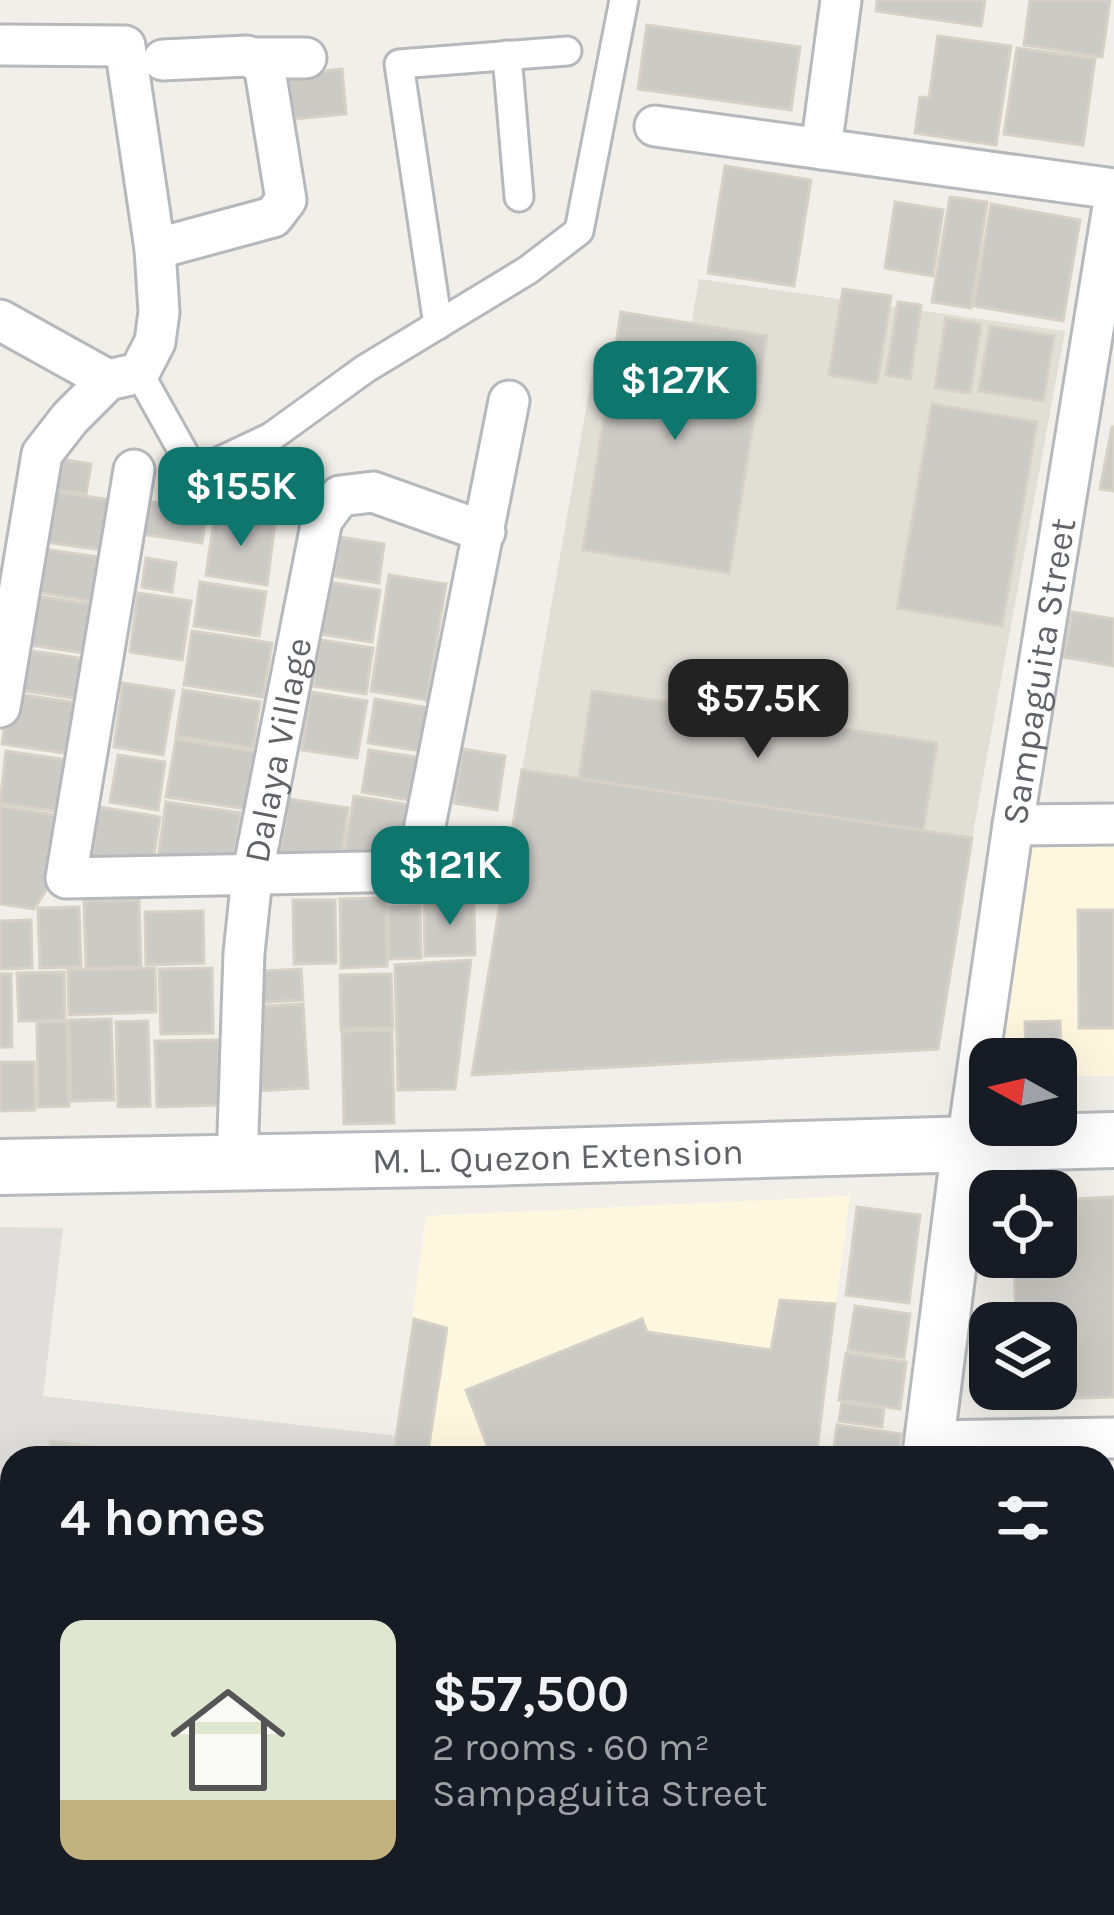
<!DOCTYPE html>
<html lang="en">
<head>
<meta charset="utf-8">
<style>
  body { margin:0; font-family:Karla,sans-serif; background:#242831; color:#f1f3f6; height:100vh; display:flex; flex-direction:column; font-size:45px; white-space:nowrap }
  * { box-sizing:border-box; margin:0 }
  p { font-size:39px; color:#9ea1a6 }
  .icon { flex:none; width:66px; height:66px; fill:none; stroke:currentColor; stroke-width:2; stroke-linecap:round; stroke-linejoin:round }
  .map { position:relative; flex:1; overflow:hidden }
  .drawer { position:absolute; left:0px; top:1446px; width:1116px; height:471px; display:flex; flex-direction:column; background:#171b24; border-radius:36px 36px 0 0; box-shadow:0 12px 48px #0002 }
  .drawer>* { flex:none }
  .needle { width:78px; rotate:278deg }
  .buttons { position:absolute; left:969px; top:1038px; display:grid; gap:24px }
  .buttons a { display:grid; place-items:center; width:108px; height:108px; border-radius:24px; background:#171b24; box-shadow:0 12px 48px #0002; font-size:60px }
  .price { position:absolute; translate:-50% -102px; padding:0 27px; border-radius:24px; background:#0f766e; color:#fff; font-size:39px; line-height:78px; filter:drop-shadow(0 3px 6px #0008) }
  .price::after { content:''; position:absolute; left:50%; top:72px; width:36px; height:27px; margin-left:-18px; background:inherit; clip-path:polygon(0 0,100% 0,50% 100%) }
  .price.active { background:#222; color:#fff }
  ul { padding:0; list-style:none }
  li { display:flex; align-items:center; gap:36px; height:300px; padding:0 60px }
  li span { display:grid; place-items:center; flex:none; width:336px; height:240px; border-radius:24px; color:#555 }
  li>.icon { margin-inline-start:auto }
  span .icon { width:144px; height:144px; fill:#fffc; stroke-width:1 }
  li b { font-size:51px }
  h2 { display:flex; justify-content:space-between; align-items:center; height:144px; padding:0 60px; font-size:51px }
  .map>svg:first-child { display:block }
</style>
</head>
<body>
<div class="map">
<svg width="1114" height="1915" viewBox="0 0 1114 1915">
  <rect width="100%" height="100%" fill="#f1efe8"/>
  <g fill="#fef7e0">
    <path d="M1114,845V1076H1056V1059H993L1025,848Z"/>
    <path d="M850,1196L816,1458H393L426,1216Z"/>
    <path d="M326,1905H761L760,1915H324Z"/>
  </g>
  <path fill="#e0deda" d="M0,1227L63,1228L43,1396L397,1436L393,1458H12V1905H326L324,1915H0Z"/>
  <path fill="#e1ded6" d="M699,279L1065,331L972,838L522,770L597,348L685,362Z"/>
  <g fill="#cccac5" stroke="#d6d1c6" stroke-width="3">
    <path d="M877,0H985L981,26L876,11Z"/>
    <path d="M1030,0H1110L1102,57L1024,45Z"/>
    <path d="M647,25L800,47L791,110L638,89Z"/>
    <path d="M938,36L1011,46L996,145L915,133L920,97L929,98Z"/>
    <path d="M1017,48L1095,59L1083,145L1004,134Z"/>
    <path d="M342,69L346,114L293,119L288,75Z"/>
    <path d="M725,166L811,180L794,286L708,273Z"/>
    <path d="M950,197L987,202L971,308L932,302Z"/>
    <path d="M895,202L943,210L933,276L885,268Z"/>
    <path d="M991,204L1080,220L1063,321L974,306Z"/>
    <path d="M843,289L891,296L877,383L829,375Z"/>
    <path d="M898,302L921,305L910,379L886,375Z"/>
    <path d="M621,312L767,336L729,573L583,550Z"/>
    <path d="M946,318L981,324L970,393L935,388Z"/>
    <path d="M990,326L1054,336L1043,401L979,391Z"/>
    <path d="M932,404L1037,422L1002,626L897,608Z"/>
    <path d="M1112,427H1114V491L1100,489Z"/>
    <path d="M60,459L91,464L86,494L56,490Z"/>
    <path d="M53,491L117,501L109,551L46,542Z"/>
    <path d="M140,500L207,510L202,543L135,533Z"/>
    <path d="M215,514L275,523L267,585L206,575Z"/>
    <path d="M340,537L384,544L379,583L334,576Z"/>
    <path d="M42,549L99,557L93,601L36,592Z"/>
    <path d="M146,558L176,563L172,592L142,587Z"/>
    <path d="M389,575L446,584L427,700L371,691Z"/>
    <path d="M200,582L266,592L259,636L194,626Z"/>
    <path d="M328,582L380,590L372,642L320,634Z"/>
    <path d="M138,593L191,601L182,660L130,652Z"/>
    <path d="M30,595L98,605L91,654L23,644Z"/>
    <path d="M1072,612L1114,619V666L1064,657Z"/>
    <path d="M192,631L272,643L263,697L184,685Z"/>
    <path d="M320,640L373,648L366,694L313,686Z"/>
    <path d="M26,650L85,659L79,699L19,690Z"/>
    <path d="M123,683L174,691L163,755L114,747Z"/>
    <path d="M183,690L260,702L253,748L176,736Z"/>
    <path d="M592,691L937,743L923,831L579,779Z"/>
    <path d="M311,692L367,701L357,758L302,750Z"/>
    <path d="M10,693L78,703L71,754L2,744Z"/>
    <path d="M375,699L429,708L422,751L368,743Z"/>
    <path d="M176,739L256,752L247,809L166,797Z"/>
    <path d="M463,749L505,756L497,810L454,803Z"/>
    <path d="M369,750L422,758L415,801L362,792Z"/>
    <path d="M6,751L68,760L61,812L0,803Z"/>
    <path d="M118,755L165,762L158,810L110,802Z"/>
    <path d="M522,770L972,838L938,1049L472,1075Z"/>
    <path d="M354,796L416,806L407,865L344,856Z"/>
    <path d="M289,799L348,808L340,865L279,856Z"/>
    <path d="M166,802L241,813L232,870L158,858Z"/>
    <path d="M0,806L62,816L53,880L34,909L0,904Z"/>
    <path d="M99,807L160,817L151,873L91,864Z"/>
    <path d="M453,854L489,860L483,896L448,891Z"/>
    <path d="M386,898L387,966L341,968L340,899Z"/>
    <path d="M139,900L141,967L86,968L84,901Z"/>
    <path d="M293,900H335L336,963L294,964Z"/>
    <path d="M474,901L475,955L425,956L424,902Z"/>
    <path d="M420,906L421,958L389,959L388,907Z"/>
    <path d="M79,907L81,967L40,968L38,908Z"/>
    <path d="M1078,910H1114V1028H1079Z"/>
    <path d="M203,911L204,963L146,965L145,912Z"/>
    <path d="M31,920L32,968L0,969V921Z"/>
    <path d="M471,960L455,1089L398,1090L395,965Z"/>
    <path d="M155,968L156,1012L69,1015L68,970Z"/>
    <path d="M212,968L213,1033L161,1034L159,969Z"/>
    <path d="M301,969L303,1000L248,1003L246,972Z"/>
    <path d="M64,972L65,1020L19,1021L17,973Z"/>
    <path d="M0,974H11L12,1047H0Z"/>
    <path d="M391,974L393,1028L341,1029L340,975Z"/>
    <path d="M303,1004L308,1088L252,1091L248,1007Z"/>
    <path d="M111,1019L114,1100L71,1101L69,1020Z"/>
    <path d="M67,1021L69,1106L38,1107L37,1022Z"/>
    <path d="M148,1021L150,1106L118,1107L116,1022Z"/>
    <path d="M1060,1021L1062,1070H1056V1059H1026L1025,1022Z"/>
    <path d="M392,1030L394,1123L344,1124L342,1031Z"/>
    <path d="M219,1040L220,1105L157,1107L155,1041Z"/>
    <path d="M0,1062H34L35,1110L0,1111Z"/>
    <path d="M1114,1197V1397L1019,1400V1389H1056V1323H1016L1014,1257H1056V1200Z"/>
    <path d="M857,1207L920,1215L909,1303L846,1295Z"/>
    <path d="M780,1300L835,1304L816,1458H492L466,1390L642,1319L647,1332L771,1350Z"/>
    <path d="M855,1306L910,1314L904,1358L848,1350Z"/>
    <path d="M414,1319L447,1328L427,1458H393Z"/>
    <path d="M846,1353L906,1362L900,1409L839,1400Z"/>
    <path d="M842,1402L884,1408L882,1427L839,1421Z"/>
    <path d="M837,1425L901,1434L897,1457L834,1448Z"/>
    <path d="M51,1441L170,1458H48Z"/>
    <path d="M1104,1478L1113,1479L1108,1523H1104Z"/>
    <path d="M12,1710V1885L0,1883V1793Z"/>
    <path d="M153,1905H272L271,1915H222Z"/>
    <path d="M449,1905H739L737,1915H448Z"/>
    <path d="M762,1905H841L839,1915Z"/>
    <path d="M900,1905H973L971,1915H899Z"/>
    <path d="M976,1905H1008L1060,1912V1915H975Z"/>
  </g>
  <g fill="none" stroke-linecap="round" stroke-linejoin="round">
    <defs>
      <g id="pedestrian">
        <path d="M507,55L519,197"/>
        <path d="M438,325L399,64L567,51"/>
        <path d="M139,373L195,473L271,437L365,369L528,270L579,231L624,0"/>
      </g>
      <g id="minor">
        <path d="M0,45L125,46L155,249L159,312L155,342L139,373L108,380L70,418L42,454L0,707"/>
        <path d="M256,58H306"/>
        <path d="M655,126L1114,189"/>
        <path d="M821,149L841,0"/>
        <path d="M155,249L273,217L286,200L264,64L247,56L163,60"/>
        <path d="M0,320L108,380"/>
        <path d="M134,470L66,878L416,871L509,401"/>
        <path d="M1013,825L1114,824"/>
        <path id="s1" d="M967,1143L1013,825L1114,200"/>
        <path id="s2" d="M237,1164L244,953L252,877L322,520L340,496L373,492L485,532"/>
        <path d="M929,1441L1114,1438"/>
        <path d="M1104,1695L1114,1619"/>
        <path d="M1075,1915L1076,1905"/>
      </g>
      <g id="tertiary">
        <path d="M927,1458L967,1143"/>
        <path d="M867,1915L868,1905"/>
      </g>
      <g id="secondary">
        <path id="s3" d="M0,1167L485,1158L1114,1140"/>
      </g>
    </defs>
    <use href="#pedestrian" stroke="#b5b8bc" stroke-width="33"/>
    <use href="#minor" stroke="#b5b8bc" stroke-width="45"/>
    <use href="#tertiary" stroke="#b5b8bc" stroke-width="54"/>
    <use href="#secondary" stroke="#b6babf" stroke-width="60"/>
    <use href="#pedestrian" stroke="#fff" stroke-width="27"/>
    <use href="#minor" stroke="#fff" stroke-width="39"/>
    <use href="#tertiary" stroke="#fff" stroke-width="48"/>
    <use href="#secondary" stroke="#fff" stroke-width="54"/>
  </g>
  <g text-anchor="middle" stroke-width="12" stroke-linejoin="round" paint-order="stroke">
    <g font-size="36" fill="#5f6368" stroke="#fff">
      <text dy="13" stroke="none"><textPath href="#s1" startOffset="477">Sampaguita Street</textPath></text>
      <text dy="13" stroke="none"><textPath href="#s2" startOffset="417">Dalaya Village</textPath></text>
      <text dy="13" stroke="none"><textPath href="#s3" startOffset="558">M. L. Quezon Extension</textPath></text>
    </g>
  </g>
</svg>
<div class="buttons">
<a><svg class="needle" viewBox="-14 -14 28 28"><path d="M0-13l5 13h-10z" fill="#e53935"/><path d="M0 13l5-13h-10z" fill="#9ea1a6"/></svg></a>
<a><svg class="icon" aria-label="locate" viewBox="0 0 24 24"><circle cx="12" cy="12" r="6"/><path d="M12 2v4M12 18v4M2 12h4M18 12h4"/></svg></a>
<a><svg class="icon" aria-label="layers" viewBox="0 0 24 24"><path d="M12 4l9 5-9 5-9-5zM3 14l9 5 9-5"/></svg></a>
</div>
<b class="price" style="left:675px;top:443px">$127K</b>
<b class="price" style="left:241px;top:549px">$155K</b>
<b class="price active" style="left:758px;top:761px">$57.5K</b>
<b class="price" style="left:450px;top:928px">$121K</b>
<section class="drawer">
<h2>4 homes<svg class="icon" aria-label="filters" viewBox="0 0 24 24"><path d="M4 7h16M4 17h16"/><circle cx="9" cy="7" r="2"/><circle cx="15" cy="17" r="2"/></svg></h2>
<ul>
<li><span style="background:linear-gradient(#dfe7d0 75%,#c2b280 0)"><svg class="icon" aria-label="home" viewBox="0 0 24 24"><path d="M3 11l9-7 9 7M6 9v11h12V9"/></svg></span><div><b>$57,500</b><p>2 rooms · 60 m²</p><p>Sampaguita Street</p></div></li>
</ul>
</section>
</div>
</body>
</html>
